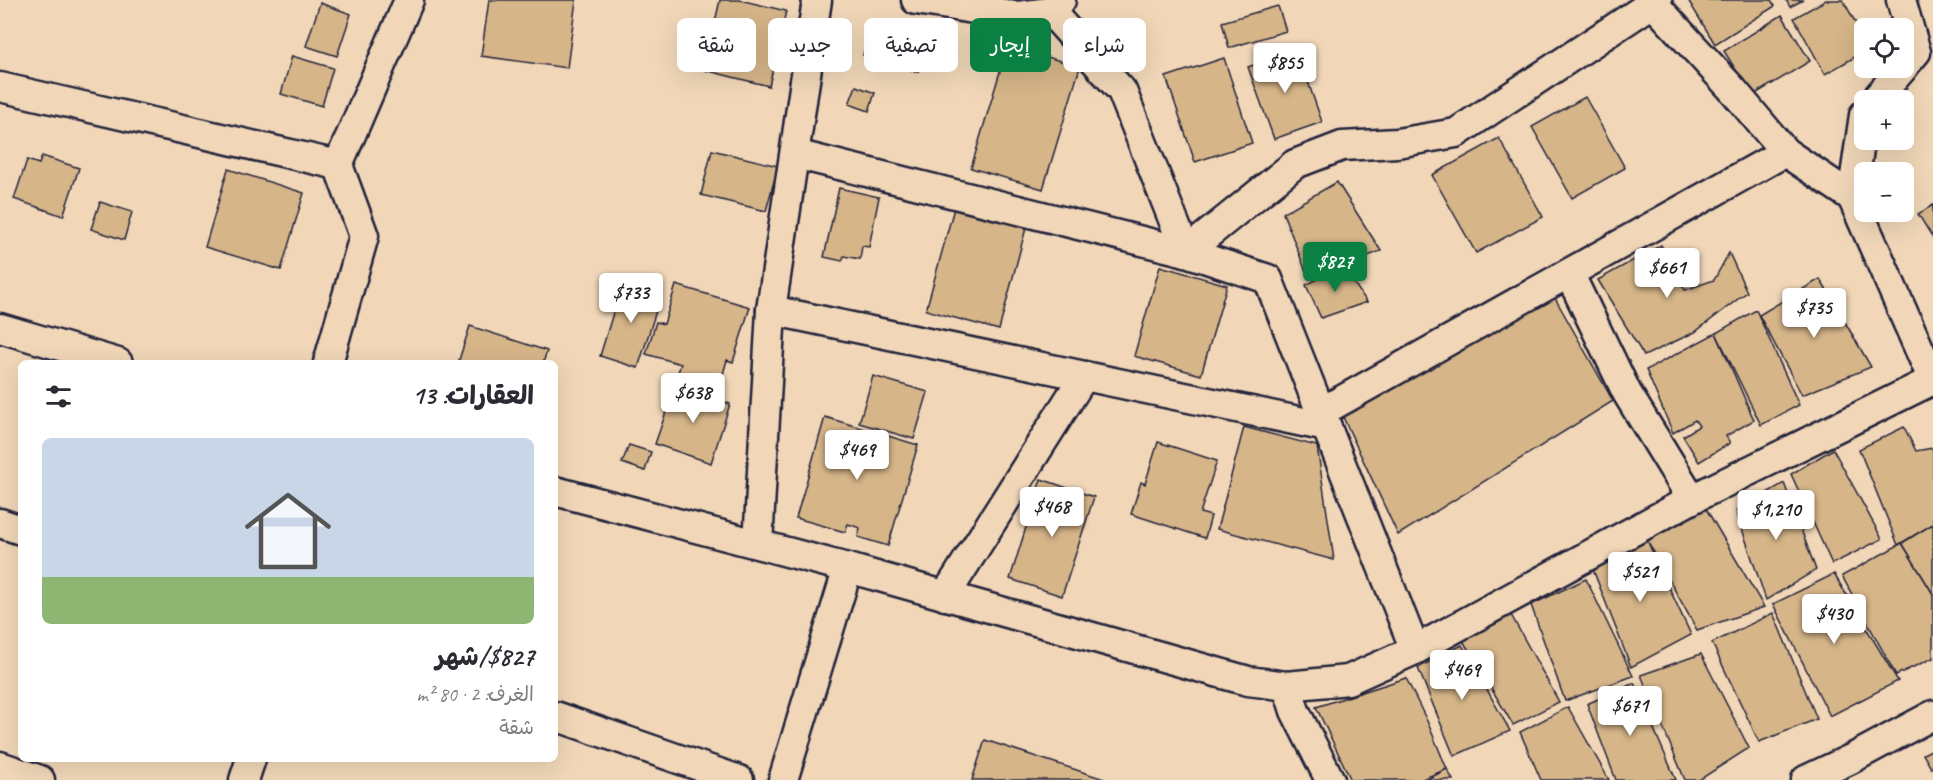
<!DOCTYPE html>
<html lang="ar">
<head>
<meta charset="utf-8">
<style>
  body { margin:0; font-family:Caveat,"Playpen Sans Arabic",sans-serif; background:#f2f2f3; color:#2b2b33; direction:rtl; height:100vh; display:flex; flex-direction:column; font-size:22px; white-space:nowrap }
  * { box-sizing:border-box; margin:0 }
  p { font-size:20px; color:#7c7c81 }
  .icon { flex:none; width:33px; height:33px; fill:none; stroke:currentColor; stroke-width:2; stroke-linecap:round; stroke-linejoin:round }
  .map { position:relative; flex:1; overflow:hidden; direction:ltr }
  .panel { position:absolute; left:18px; top:360px; width:540px; height:402px; display:flex; flex-direction:column; background:#fff; border-radius:9px; box-shadow:0 6px 24px #0002; direction:rtl }
  .panel>* { flex:none }
  .guide { position:absolute; left:576px; top:18px; width:570px; height:54px; direction:rtl; display:flex; gap:12px }
  .fabs { position:absolute; left:1854px; top:18px; display:grid; gap:12px }
  .fabs a { display:grid; place-items:center; width:60px; height:60px; border-radius:9px; background:#fff; box-shadow:0 6px 24px #0002; font-size:30px }
  .price { position:absolute; translate:-50% -51px; padding:0 14px; border-radius:6px; background:#fff; color:#222; font-size:20px; line-height:39px; filter:drop-shadow(0 2px 3px #0008) }
  .price::after { content:''; position:absolute; left:50%; top:36px; width:18px; height:14px; margin-left:-9px; background:inherit; clip-path:polygon(0 0,100% 0,50% 100%) }
  .price.current { background:#0b8043; color:#fff }
  ul { padding:0; list-style:none }
  li { display:grid; align-content:center; gap:12px; height:318px; padding:0 24px }
  li span { display:grid; place-items:center; height:186px; border-radius:9px; color:#555 }
  li>.icon { margin-inline-start:auto }
  span .icon { width:108px; height:108px; fill:#fffc; stroke-width:1 }
  li b { font-size:26px }
  h2 { display:flex; justify-content:space-between; align-items:center; height:72px; padding:0 24px; font-size:26px }
  .chip { padding:0 21px; border-radius:9px; background:#fff; box-shadow:0 6px 24px #0002; font-size:21px; line-height:54px }
  .chip.current { background:#0b8043; color:#fff }
  .map>svg:first-child { display:block }
</style>
</head>
<body>
<div class="map">
<svg width="1933" height="780" viewBox="0 0 1933 780">
  <rect width="100%" height="100%" fill="#f1d7b8"/>
  <filter id="ink" filterUnits="userSpaceOnUse"><feTurbulence type="fractalNoise" baseFrequency=".0167" numOctaves="2"/><feDisplacementMap in="SourceGraphic" scale="12" xChannelSelector="R" yChannelSelector="G"/><feConvolveMatrix kernelMatrix="1 2 1 2 8 2 1 2 1" color-interpolation-filters="sRGB"/></filter>
  <g filter="url(#ink)">
    <g fill="#d6b589" stroke="#22223b" stroke-width="1.5">
      <path d="M489,0H576L567,68L481,56Z"/>
      <path d="M720,0H740L786,11L769,86L704,70Z"/>
      <path d="M1688,0H1771L1775,6L1715,44Z"/>
      <path d="M1786,0H1803L1790,7Z"/>
      <path d="M1826,0H1843L1864,38V52L1825,74L1794,18Z"/>
      <path d="M320,3L351,14L337,56L306,46Z"/>
      <path d="M1278,6L1286,31L1229,48L1222,22Z"/>
      <path d="M1782,15L1810,61L1752,96L1724,51Z"/>
      <path d="M870,33L925,49L918,72L863,55Z"/>
      <path d="M1008,45L1080,67L1043,189L971,168Z"/>
      <path d="M1297,50L1322,122L1274,139L1248,67Z"/>
      <path d="M292,56L333,68L322,106L281,94Z"/>
      <path d="M1224,58L1252,143L1195,162L1166,77Z"/>
      <path d="M856,86L875,93L869,111L849,104Z"/>
      <path d="M1585,97L1625,168L1572,198L1532,127Z"/>
      <path d="M1499,138L1543,217L1476,253L1432,175Z"/>
      <path d="M712,150L778,166L766,211L701,195Z"/>
      <path d="M42,156L79,168L63,216L14,199L27,160L39,164Z"/>
      <path d="M228,169L304,193L281,270L205,247Z"/>
      <path d="M1337,182L1381,251L1309,279L1283,213Z"/>
      <path d="M839,188L879,197L869,247L862,246L860,259L844,256L842,261L824,257Z"/>
      <path d="M100,202L132,212L124,240L91,229Z"/>
      <path d="M1933,205V238L1918,214Z"/>
      <path d="M954,208L1026,228L999,330L926,310Z"/>
      <path d="M1661,245L1685,290L1714,280L1729,253L1747,292L1695,332L1644,356L1598,280Z"/>
      <path d="M1160,266L1227,285L1201,375L1134,356Z"/>
      <path d="M1342,266L1367,302L1321,318L1306,285Z"/>
      <path d="M1820,279L1871,367L1802,395L1759,315Z"/>
      <path d="M623,280L662,292L638,368L600,356Z"/>
      <path d="M676,285L750,307L733,362L727,360L720,385L678,372L681,364L646,354L656,322L664,324Z"/>
      <path d="M1551,291L1613,401L1398,535L1343,417Z"/>
      <path d="M1756,310L1799,405L1761,425L1716,333Z"/>
      <path d="M470,326L547,351L543,363H458Z"/>
      <path d="M1716,333L1754,420L1726,436L1730,443L1699,462L1683,436L1699,426L1695,420L1673,433L1646,370Z"/>
      <path d="M873,376L928,392L914,439L859,423Z"/>
      <path d="M675,386L730,404L711,463L655,444Z"/>
      <path d="M825,417L918,445L888,546L858,537L860,528L848,524L845,532L796,518Z"/>
      <path d="M1244,427L1317,446L1334,560L1217,529Z"/>
      <path d="M1904,427L1916,451L1933,448V524L1898,545L1859,449Z"/>
      <path d="M1158,442L1217,461L1200,513L1211,516L1205,538L1131,514L1141,482L1145,484Z"/>
      <path d="M629,445L651,452L645,471L622,463Z"/>
      <path d="M1833,449L1882,539L1832,564L1791,474Z"/>
      <path d="M1041,479L1094,497L1062,596L1010,579Z"/>
      <path d="M1784,483L1816,570L1766,600L1736,511Z"/>
      <path d="M1705,507L1764,607L1697,630L1646,538Z"/>
      <path d="M1933,524V594L1902,543Z"/>
      <path d="M1646,538L1691,635L1631,667L1592,567Z"/>
      <path d="M1902,543L1933,594V658L1896,675L1842,576Z"/>
      <path d="M1834,574L1898,681L1830,716L1773,604Z"/>
      <path d="M1586,579L1633,676L1565,701L1531,605Z"/>
      <path d="M1510,613L1559,702L1513,725L1462,639Z"/>
      <path d="M1773,613L1817,719L1759,742L1712,643Z"/>
      <path d="M1462,645L1510,731L1454,756L1418,668Z"/>
      <path d="M1701,654L1749,748L1699,780H1685L1641,675Z"/>
      <path d="M1406,678L1427,721L1447,769L1420,780H1351L1316,707Z"/>
      <path d="M1634,683L1676,780H1616L1587,704Z"/>
      <path d="M1568,707L1609,780H1541L1520,732Z"/>
      <path d="M985,740L1107,780H972Z"/>
      <path d="M1933,749V767L1931,768L1923,754Z"/>
      <path d="M1447,769L1453,780H1426Z"/>
    </g>
    <g fill="none" stroke-linecap="round" stroke-linejoin="round">
      <defs>
        <g id="minor">
          <path d="M916,0L1018,16L1051,12L1061,0"/>
          <path d="M1901,0L1916,52L1904,66"/>
          <path d="M1653,3L1733,90L1785,152L1852,197"/>
          <path d="M1051,12L1122,91L1186,252L1295,164L1342,146L1397,143L1456,133L1657,0"/>
          <path d="M0,87L338,165"/>
          <path d="M1875,100L1903,68"/>
          <path d="M1864,115L1852,197L1933,380"/>
          <path d="M795,154L1186,252L1268,279L1415,650"/>
          <path d="M1569,273L1627,393L1692,499"/>
          <path d="M771,310L1327,427"/>
          <path d="M0,328L118,363"/>
          <path d="M328,363L364,236L338,165L409,0"/>
          <path d="M1321,412L1785,152"/>
          <path d="M555,491L848,568L1248,681L1287,686L1348,680L1415,650L1692,499L1933,380"/>
          <path d="M0,523L21,530"/>
          <path d="M758,544L771,310L817,0"/>
          <path d="M945,596L1084,376"/>
          <path d="M1287,686L1295,711L1330,780"/>
          <path d="M555,716L739,780"/>
          <path d="M0,766L40,780"/>
          <path d="M244,780L251,759"/>
          <path d="M783,780L848,568"/>
          <path d="M1806,780L1851,759L1933,715"/>
        </g>
      </defs>
      <use href="#minor" stroke="#22223b" stroke-width="33"/>
      <use href="#minor" stroke="#f1d7b8" stroke-width="28"/>
    </g>
  </g>
</svg>
<div class="fabs">
<a><svg class="icon" aria-label="locate" viewBox="0 0 24 24"><circle cx="12" cy="12" r="6"/><path d="M12 2v4M12 18v4M2 12h4M18 12h4"/></svg></a>
<a>+</a>
<a>−</a>
</div>
<b class="price" style="left:1285px;top:94px">$855</b>
<b class="price current" style="left:1335px;top:293px">$827</b>
<b class="price" style="left:1667px;top:299px">$661</b>
<b class="price" style="left:631px;top:324px">$733</b>
<b class="price" style="left:1814px;top:339px">$735</b>
<b class="price" style="left:693px;top:424px">$638</b>
<b class="price" style="left:857px;top:481px">$469</b>
<b class="price" style="left:1052px;top:538px">$468</b>
<b class="price" style="left:1776px;top:541px">$1,210</b>
<b class="price" style="left:1640px;top:603px">$521</b>
<b class="price" style="left:1834px;top:645px">$430</b>
<b class="price" style="left:1462px;top:701px">$469</b>
<b class="price" style="left:1630px;top:737px">$671</b>
<div class="guide">
<a class="chip">شراء</a>
<a class="chip current">إيجار</a>
<a class="chip">تصفية</a>
<a class="chip">جديد</a>
<a class="chip">شقة</a>
</div>
<section class="panel">
<h2>العقارات: 13<svg class="icon" aria-label="filters" viewBox="0 0 24 24"><path d="M4 7h16M4 17h16"/><circle cx="9" cy="7" r="2"/><circle cx="15" cy="17" r="2"/></svg></h2>
<ul>
<li><span style="background:linear-gradient(#c9d6e8 75%,#8fb573 0)"><svg class="icon" aria-label="home" viewBox="0 0 24 24"><path d="M3 11l9-7 9 7M6 9v11h12V9"/></svg></span><div><b>$827/شهر</b><p>الغرف: 2 · 80 m²</p><p>شقة</p></div></li>
</ul>
</section>
</div>
</body>
</html>
